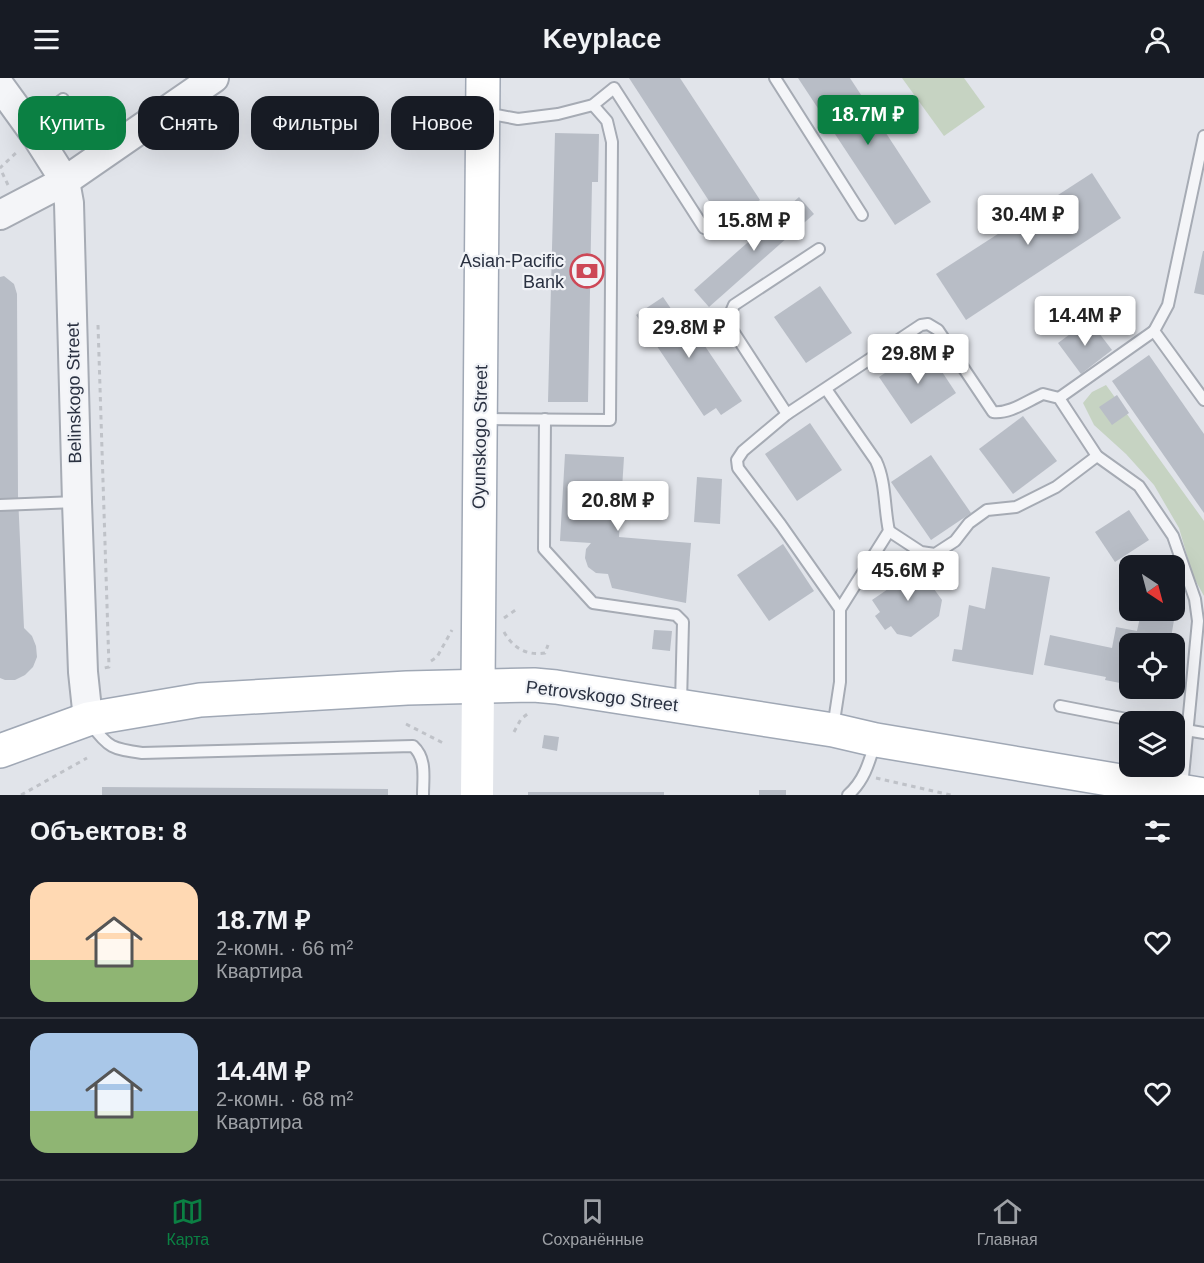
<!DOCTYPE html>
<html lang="ru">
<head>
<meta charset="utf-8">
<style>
  body { margin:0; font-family:Helvetica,sans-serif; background:#242831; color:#f1f3f6; height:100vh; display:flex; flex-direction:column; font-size:22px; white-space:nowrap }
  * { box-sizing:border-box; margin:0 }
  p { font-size:20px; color:#9ea1a6 }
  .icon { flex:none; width:33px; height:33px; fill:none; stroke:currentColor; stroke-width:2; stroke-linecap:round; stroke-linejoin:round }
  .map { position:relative; height:717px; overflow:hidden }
  .side { display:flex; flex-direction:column; background:#171b24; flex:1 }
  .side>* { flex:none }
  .banner { position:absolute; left:18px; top:18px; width:600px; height:54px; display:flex; gap:12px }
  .needle { width:39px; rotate:144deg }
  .tools { position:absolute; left:1119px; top:477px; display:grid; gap:12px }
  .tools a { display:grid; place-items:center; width:66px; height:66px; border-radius:12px; background:#171b24; box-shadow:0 6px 24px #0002; font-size:30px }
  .price { position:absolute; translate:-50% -51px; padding:0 14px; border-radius:6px; background:#fff; color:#222; font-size:20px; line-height:39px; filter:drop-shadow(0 2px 3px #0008) }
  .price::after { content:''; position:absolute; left:50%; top:36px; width:18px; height:14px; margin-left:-9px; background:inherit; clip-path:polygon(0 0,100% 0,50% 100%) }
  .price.active { background:#0b8043; color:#fff }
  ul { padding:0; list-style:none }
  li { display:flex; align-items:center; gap:18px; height:150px; padding:0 30px }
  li+li { border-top:2px solid #363941 }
  li span { display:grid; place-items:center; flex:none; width:168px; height:120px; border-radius:18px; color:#555 }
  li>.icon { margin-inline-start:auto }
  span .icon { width:72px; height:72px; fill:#fffc; stroke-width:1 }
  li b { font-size:26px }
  h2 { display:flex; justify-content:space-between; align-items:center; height:72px; padding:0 30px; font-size:26px }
  .tag { padding:0 21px; border-radius:18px; background:#171b24; box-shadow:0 6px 24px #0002; font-size:21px; line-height:54px }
  .tag.active { background:#0b8043; color:#fff }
  header { display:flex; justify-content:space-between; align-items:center; height:78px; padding:0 30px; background:#171b24; font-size:27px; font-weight:700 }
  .menu { display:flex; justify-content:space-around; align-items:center; height:84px; border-top:2px solid #363941; background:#171b24; font-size:16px; color:#9ea1a6 }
  .menu a { display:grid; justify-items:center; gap:3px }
  .menu .active { color:#0b8043 }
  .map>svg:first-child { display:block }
</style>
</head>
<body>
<header><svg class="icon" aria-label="menu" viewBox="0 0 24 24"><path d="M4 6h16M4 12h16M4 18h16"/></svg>Keyplace<svg class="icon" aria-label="person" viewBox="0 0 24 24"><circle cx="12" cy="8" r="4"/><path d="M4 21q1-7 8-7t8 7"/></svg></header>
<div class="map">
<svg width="1204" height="717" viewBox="0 0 1204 717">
  <rect width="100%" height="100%" fill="#e1e4ea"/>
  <g fill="#c6d3c2">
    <path d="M902,0H964L985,29L944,58Z"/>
    <path d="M1106,307L1204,443V518L1193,498L1179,450L1154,407L1126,376L1094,347L1083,325L1092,314Z"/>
  </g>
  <g fill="#b8bdc6">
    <path d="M629,0H680L760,122L724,146Z"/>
    <path d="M798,0H850L931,124L895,147Z"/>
    <path d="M555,55L599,56L598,104H592L588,324H548Z"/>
    <path d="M1092,95L1121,140L966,242L936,196Z"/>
    <path d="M799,119L814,136L709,229L694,212Z"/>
    <path d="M1203,173H1204V217L1194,215Z"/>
    <path d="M4,198L14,206L17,216L18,418L24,550L32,558L36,568L37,579L33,589L25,597L15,602H5L0,600V199Z"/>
    <path d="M820,208L852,255L806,285L774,239Z"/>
    <path d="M663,219L678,241L684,237L742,323L721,337L716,330L704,338L636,237Z"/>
    <path d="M1089,242L1112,272L1081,296L1058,265Z"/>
    <path d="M925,268L956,315L911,346L879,299Z"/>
    <path d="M1149,277L1204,356V435L1112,303Z"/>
    <path d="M1117,317L1129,335L1112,347L1099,329Z"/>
    <path d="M1023,338L1057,383L1013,416L979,371Z"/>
    <path d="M810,345L842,392L797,423L765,376Z"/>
    <path d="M565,376L624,379L619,459L691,465L686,525L612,510L608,496L596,495L588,489L585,480L586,471L591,465L560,463Z"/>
    <path d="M931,377L971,435L931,462L891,404Z"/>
    <path d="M697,399L722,401L720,446L694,444Z"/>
    <path d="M1129,432L1149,462L1115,484L1095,454Z"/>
    <path d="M783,466L814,513L769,543L737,497Z"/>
    <path d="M903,487L918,489L942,522L939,538L911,559L897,556L891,548L885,552L875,538L880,534L872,522L891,509L885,500Z"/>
    <path d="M992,489L1050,499L1033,597L952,583L954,571L962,572L969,527L985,531Z"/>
    <path d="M1141,535L1174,542L1170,566H1130V607L1105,602L1106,599L1044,587L1050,557L1112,570L1116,549L1137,553Z"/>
    <path d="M654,552L672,553L670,573L652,571Z"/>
    <path d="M544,657L559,659L557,673L542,670Z"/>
    <path d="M102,709L388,711V717H102Z"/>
    <rect x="759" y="712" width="27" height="5"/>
    <rect x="528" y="714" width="136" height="3"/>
  </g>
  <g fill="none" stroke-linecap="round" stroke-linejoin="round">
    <defs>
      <g id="service">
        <path d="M775,0L862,137"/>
        <path d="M486,35L518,41L558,36L593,27L614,10L704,150"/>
        <path d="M30,46L63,21"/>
        <path d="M1204,58L1168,227L1154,253L1204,322"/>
        <path d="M826,311L876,383C886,404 884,430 889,453L840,531V604L833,650"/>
        <path d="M1059,320L1154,253"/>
        <path d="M787,336L733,253L728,241L734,227L819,171"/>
        <path d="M484,341L610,342L612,64L607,43L593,27"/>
        <path d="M545,341L544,471L593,525L676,537L683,544L681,625"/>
        <path d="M0,427L76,424"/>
        <path d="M889,453L921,474L935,476L955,463L969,445L987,432L1016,429L1056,409L1097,378"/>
        <path d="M840,531L781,447L738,390L737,382L743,373L787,336L921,247L928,246L938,252L993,334C1010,336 1027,323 1043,316L1059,320L1097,378L1139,408L1173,458L1195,521L1198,543L1182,709"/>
        <path d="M1060,628L1142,644"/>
        <path d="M91,646C108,670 113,671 142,675L413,668C427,681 423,699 423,717"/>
        <path d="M1174,650L1204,655"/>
        <path d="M848,717C864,703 869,685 875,665"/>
      </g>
      <g id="tertiary">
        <path d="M0,8L37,59L65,103L69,125L77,424L83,594L88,641"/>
        <path d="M0,137L65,103L214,0"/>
      </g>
      <g id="primary">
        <path d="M478,609L483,0"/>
        <path d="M0,673L88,641L200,622L407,610L534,607L556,609L833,652L876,662L1204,717"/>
      </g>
    </defs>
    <use href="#service" stroke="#a6abb4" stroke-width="14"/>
    <use href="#tertiary" stroke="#a6abb4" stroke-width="32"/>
    <use href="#primary" stroke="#a0a8b5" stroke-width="36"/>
    <g stroke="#bfc2c8" stroke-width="3" stroke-dasharray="4.5 4.5" stroke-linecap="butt">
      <path d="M68,39L80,54L86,57L89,56"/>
      <path d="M59,44L68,39"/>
      <path d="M8,107L0,90L19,72"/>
      <path d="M98,247L109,589L104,590"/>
      <path d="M504,540L517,531"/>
      <path d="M504,554C513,570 527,578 545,575L548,567"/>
      <path d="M431,583L437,579L452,552"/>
      <path d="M406,646L445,666"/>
      <path d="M514,654L521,641L530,634"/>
      <path d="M876,700L951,717"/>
      <path d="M21,717L87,680"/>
    </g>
    <use href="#service" stroke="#f4f5f8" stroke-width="10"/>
    <use href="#tertiary" stroke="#f4f5f8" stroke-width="28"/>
    <path stroke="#fff" stroke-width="32" d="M477,717L478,609"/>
    <use href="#primary" stroke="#fff" stroke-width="33"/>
  </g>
  <defs>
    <symbol id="bank-ring" viewBox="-11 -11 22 22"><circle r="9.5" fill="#f1f3f7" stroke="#cd4857" stroke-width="1.5"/><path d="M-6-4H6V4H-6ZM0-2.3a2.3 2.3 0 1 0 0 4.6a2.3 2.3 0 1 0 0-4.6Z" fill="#cd4857"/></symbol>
  </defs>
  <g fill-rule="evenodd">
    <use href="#bank-ring" x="568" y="174" width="38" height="38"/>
  </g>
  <g text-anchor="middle" stroke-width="4.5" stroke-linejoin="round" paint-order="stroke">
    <g font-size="18" fill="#2a3141" stroke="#f1f3f7" text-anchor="end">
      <text x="564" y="189">Asian-Pacific<tspan x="564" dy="21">Bank</tspan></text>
    </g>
    <g font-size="18" fill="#2a3141" stroke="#f1f3f7">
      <text transform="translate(74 315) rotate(-91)" y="6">Belinskogo Street</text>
      <text transform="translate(480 359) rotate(-89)" y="6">Oyunskogo Street</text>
      <text transform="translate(602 618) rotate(7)" y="6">Petrovskogo Street</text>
    </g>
  </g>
</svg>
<div class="tools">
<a><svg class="needle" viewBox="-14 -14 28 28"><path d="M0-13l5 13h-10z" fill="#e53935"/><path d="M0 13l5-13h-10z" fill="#9ea1a6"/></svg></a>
<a><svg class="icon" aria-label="locate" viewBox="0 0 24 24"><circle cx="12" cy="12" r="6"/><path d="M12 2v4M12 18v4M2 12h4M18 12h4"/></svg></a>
<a><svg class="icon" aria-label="layers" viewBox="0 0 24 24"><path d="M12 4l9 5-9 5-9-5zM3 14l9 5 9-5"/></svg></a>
</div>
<b class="price active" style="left:868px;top:68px">18.7M ₽</b>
<b class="price" style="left:1028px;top:168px">30.4M ₽</b>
<b class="price" style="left:754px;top:174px">15.8M ₽</b>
<b class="price" style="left:1085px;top:269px">14.4M ₽</b>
<b class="price" style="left:689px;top:281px">29.8M ₽</b>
<b class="price" style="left:918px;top:307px">29.8M ₽</b>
<b class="price" style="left:618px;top:454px">20.8M ₽</b>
<b class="price" style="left:908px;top:524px">45.6M ₽</b>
<div class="banner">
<a class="tag active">Купить</a>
<a class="tag">Снять</a>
<a class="tag">Фильтры</a>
<a class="tag">Новое</a>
</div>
</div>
<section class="side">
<h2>Объектов: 8<svg class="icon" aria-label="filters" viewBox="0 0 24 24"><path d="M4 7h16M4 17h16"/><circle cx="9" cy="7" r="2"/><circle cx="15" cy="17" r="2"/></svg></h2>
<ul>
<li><span style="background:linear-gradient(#ffd9b3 65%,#8fb573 0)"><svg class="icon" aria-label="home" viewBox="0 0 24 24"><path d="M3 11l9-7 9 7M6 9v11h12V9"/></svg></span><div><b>18.7M ₽</b><p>2-комн. · 66 m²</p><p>Квартира</p></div><svg class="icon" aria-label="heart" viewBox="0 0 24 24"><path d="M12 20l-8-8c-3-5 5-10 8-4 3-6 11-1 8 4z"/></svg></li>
<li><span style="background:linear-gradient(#a9c7e8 65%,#8fb573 0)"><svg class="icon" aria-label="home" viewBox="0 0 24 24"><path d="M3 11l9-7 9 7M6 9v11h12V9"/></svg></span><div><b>14.4M ₽</b><p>2-комн. · 68 m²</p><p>Квартира</p></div><svg class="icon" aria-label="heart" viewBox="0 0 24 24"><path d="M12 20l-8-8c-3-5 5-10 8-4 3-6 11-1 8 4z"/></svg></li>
</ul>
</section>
<nav class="menu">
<a class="active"><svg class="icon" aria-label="map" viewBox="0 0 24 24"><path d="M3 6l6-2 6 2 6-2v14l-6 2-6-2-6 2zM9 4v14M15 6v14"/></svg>Карта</a>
<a><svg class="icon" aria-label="saved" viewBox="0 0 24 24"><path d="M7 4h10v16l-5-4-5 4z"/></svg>Сохранённые</a>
<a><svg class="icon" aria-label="home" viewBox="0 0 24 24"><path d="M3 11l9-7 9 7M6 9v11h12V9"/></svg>Главная</a>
</nav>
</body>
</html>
